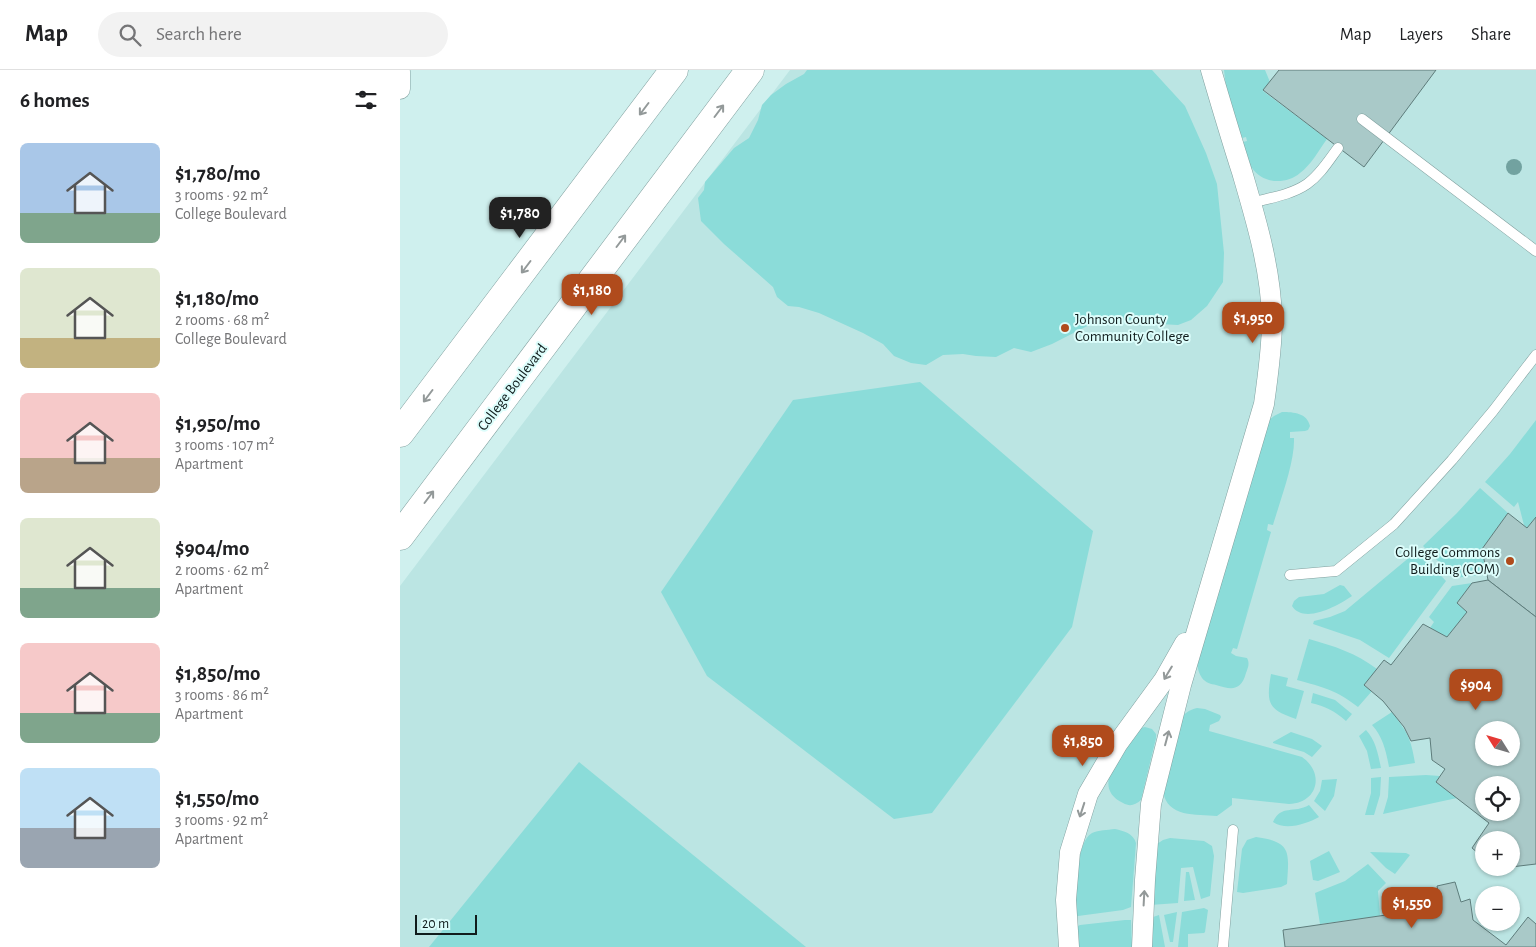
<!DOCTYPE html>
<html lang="en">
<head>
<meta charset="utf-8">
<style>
  body { margin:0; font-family:"Alegreya Sans",sans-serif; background:#f2f2f2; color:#202124; height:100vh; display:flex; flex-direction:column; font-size:19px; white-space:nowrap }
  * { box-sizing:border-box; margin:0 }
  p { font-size:16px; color:#757577 }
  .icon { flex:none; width:28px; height:28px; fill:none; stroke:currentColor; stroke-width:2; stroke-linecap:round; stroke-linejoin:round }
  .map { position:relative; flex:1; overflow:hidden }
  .side { display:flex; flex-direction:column; background:#fff; width:400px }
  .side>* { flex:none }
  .needle { width:32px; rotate:307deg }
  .controls { position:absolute; left:1075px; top:651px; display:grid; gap:10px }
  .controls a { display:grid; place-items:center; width:45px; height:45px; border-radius:50%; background:#fff; box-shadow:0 1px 4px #0004; font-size:25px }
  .scale { position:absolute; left:15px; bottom:12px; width:62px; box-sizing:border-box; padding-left:5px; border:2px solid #101c1c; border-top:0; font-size:14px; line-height:18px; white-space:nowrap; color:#101c1c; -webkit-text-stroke:4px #dcfdfb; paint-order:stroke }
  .price { position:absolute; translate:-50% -42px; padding:0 11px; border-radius:10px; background:#b04b1c; color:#fff; font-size:16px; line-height:32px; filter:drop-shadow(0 1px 2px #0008) }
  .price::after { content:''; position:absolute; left:50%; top:30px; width:15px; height:11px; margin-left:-8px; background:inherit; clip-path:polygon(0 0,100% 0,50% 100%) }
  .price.current { background:#222; color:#fff }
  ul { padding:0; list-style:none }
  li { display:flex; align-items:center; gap:15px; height:125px; padding:0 20px }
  li span { display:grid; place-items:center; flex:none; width:140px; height:100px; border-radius:8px; color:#555 }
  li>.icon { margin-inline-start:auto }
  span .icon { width:60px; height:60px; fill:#fffc; stroke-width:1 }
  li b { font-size:21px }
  h2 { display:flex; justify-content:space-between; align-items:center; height:60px; padding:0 20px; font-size:21px }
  header { display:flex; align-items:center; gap:30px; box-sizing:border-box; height:70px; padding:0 25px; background:#fff; border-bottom:1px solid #e0e0e0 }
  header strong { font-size:24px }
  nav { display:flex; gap:28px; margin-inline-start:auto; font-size:18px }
  .search { width:350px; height:45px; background:#f2f2f2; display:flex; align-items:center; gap:12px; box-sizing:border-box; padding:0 18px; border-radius:28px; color:#757577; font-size:19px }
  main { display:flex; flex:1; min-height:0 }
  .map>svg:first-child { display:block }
</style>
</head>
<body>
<header>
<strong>Map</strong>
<div class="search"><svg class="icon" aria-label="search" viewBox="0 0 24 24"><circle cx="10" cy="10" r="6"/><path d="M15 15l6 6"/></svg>Search here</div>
<nav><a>Map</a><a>Layers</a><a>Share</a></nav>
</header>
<main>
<section class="side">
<h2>6 homes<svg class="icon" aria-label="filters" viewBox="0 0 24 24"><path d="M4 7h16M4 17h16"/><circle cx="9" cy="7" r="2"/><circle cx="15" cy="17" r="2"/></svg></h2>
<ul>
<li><span style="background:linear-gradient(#a9c7e8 70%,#7fa58c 0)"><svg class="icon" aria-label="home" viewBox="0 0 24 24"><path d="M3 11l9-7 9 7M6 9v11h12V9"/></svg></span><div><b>$1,780/mo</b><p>3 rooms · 92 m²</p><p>College Boulevard</p></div></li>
<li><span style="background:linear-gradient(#dfe7d0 70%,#c2b280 0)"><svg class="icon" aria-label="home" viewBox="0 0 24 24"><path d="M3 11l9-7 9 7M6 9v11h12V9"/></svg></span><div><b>$1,180/mo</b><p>2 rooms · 68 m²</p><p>College Boulevard</p></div></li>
<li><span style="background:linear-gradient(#f6c9c9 65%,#b9a48a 0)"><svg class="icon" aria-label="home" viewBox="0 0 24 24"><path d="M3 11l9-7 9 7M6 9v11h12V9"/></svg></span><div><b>$1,950/mo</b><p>3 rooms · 107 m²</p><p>Apartment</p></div></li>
<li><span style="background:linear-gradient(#dfe7d0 70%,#7fa58c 0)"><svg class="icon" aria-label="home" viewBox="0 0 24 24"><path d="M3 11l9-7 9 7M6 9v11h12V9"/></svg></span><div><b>$904/mo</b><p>2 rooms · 62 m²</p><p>Apartment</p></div></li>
<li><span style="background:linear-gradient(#f6c9c9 70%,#7fa58c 0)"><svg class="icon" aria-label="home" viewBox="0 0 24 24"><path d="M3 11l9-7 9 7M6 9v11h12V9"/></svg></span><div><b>$1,850/mo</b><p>3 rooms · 86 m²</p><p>Apartment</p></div></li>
<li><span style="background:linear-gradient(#bfe0f5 60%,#9aa5b1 0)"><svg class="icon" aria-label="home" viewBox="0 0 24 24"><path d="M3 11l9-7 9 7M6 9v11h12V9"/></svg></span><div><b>$1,550/mo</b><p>3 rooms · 92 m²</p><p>Apartment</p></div></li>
</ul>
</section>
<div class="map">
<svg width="1136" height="877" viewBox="0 0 1136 877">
  <rect width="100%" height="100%" fill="#cff0ee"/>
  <path fill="#bbe5e3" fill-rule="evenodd" d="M390,0H1136V877H0V516ZM1084,660H1111V688H1084ZM1084,715H1111V742H1084ZM1084,770H1111V798H1084ZM1084,825H1111V852H1084Z"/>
  <g fill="#8bdcd9">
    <path d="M407,0H752L785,36L806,83L817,114L824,183L823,212L807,236L791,250L778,255L760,254L742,249L695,252L652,274L631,282L614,278L596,287L576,286L563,284L543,285L526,295L511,293L494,286L483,274L463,263L419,243L399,237L388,236L377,227L373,217L324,174L301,151L298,128L304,120L305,112L334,78L349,68L358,50L362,35L371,25L386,14L404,4Z"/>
    <path d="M824,0H865L870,12L863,21L927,69C919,80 911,95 900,103C886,115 863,114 852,98C846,91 845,81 843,72L847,71L846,67L842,68L839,65L827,26Z"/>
    <path d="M520,312L693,461L672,557L532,743L494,749L307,606L261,522L393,330Z"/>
    <path d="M882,342C894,342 907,343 910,356L908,360L905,361L890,362V368H894C895,392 880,431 873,455L868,454L867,460L871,462L837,579L833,578L831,583L836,586L847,588C850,594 848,597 846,603C841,621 832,620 816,615C811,614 806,613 802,608C799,604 798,599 797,594L869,350L874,346Z"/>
    <path d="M1136,350V447L1127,458L1124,455L1118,432L1114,437L1085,412L1110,384Z"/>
    <path d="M1080,418L1108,443L1082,479L1087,504L1055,508L1023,476L1057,443Z"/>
    <path d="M1017,481L1046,511L989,588L960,570L913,554L914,551L930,547L945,541Z"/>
    <path d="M1072,513L1057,533L1067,542L1047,567L1030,558L1034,552L1029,547L1052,516Z"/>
    <path d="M940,515L944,516L952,526C939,535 904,555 892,536L894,531L899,527L924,524Z"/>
    <path d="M909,569C934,576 956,583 977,599L972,621L958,637C936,620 923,617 897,610Z"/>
    <path d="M871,604L888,608L886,616L904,621L896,649C868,639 866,634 871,604Z"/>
    <path d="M913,623L935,630L952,644L946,651C935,641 925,636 911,633Z"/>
    <path d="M797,638L805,639L820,645L821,647L819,651L810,655L809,661L902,687C925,703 918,733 889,734L832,728V735L817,746C796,744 767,748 763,721L780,649C785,643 789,640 797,638Z"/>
    <path d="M992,642C1007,662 1011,668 1015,693L989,697C986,681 983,667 972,655Z"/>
    <path d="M745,657L752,659L756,664V668L741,730C735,735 730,737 723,733C687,716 727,677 741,658Z"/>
    <path d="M966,660C976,671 978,684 981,698L971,699L967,681L959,666Z"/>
    <path d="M891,662L912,669L922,676L912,687L904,682L873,673V672Z"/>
    <path d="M179,692L406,877H29Z"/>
    <path d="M1026,705L1040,706L1036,712L1057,728L983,744L988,727L989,707Z"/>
    <path d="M981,707L980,725L974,745H965L971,723V708Z"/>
    <path d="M937,709L934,726L925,741L914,731L920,721L922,710Z"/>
    <path d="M909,735L919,747C906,754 886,761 873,752C881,734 894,744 909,735Z"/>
    <path d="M715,759C724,761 733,763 736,773L731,837L723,840L678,846L674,844C676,825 675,773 692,763C699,760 707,760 715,759Z"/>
    <path d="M856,767C892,772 889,782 887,814L881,817L843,823L837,822L842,779L847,770Z"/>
    <path d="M770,768L804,771L812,776L814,786L810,826L801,829L793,797L781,798L778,833L750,835L757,774L763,770Z"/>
    <path d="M929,781L940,802L918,811L913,810L910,791Z"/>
    <path d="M970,782L1006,783L1010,785L995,804L986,798Z"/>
    <path d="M968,794L986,813L978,821L980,846L920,854L915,823L945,811Z"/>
    <path d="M786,802H789L795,830L784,831Z"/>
    <path d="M804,838L808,840L805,862L804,863L788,864V877H778L782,842Z"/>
    <path d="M777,842L773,872H770L764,845Z"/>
    <path d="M759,845L765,877H751L750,848Z"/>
    <path d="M725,850H731L732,877H676L674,858L680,855Z"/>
  </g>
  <g fill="#a9c9c8" stroke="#5e7c7b" fill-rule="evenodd">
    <path d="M879,0H1036L964,97L863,20Z"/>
    <path d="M1108,443L1127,458L1136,447V547L1088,510L1082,479Z"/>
    <path d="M1088,510L1136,547V794L1111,797V770H1084V788L1072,778L1089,753L1036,712L1045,699L1032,690L1030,668L1011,671L1004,657L983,631L964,615L984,590L991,595L1023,554L1047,567L1067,542L1057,533L1072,513ZM1084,660H1111V688H1084ZM1084,715H1111V742H1084Z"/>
    <path d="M1055,812L1061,832L1070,829L1073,850L1106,875L1128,847L1136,854V877H885L883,860L1041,837L1037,816Z"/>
  </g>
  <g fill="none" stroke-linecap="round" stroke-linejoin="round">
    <defs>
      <g id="lane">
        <path d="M962,49L1136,181"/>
        <path d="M851,133C869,128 891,125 907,114C920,105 929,90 938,78"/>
        <path d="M890,505L936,501L994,454L1052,390L1093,341L1136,285"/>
        <path d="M823,877L833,760"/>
      </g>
      <g id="street">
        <path d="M0,2V19"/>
        <path d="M669,877L666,830L670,782L688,724L718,673L764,610L785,573"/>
        <path d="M742,877L745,810L751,734L781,615L864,334C868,306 872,278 872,250C871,199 856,150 842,102C831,68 821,34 811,0"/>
      </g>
      <g id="secondary">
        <path d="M0,363L274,0"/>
        <path d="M0,466L350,0"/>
      </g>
    </defs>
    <use href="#lane" stroke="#81a09f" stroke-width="11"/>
    <use href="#street" stroke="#81a09f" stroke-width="21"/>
    <use href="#secondary" stroke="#81a09f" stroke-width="29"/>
    <use href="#lane" stroke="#fff" stroke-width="10"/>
    <use href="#street" stroke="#fff" stroke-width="20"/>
    <use href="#secondary" stroke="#fff" stroke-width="28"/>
  </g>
  <circle fill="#72a2a0" cx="1114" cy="97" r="8"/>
  <defs><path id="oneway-shaft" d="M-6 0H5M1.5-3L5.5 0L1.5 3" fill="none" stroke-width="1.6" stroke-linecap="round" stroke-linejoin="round" transform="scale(1.25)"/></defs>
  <g stroke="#939999">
    <use href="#oneway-shaft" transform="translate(244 39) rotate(127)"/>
    <use href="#oneway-shaft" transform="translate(319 41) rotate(-53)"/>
    <use href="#oneway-shaft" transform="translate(221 171) rotate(-53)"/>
    <use href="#oneway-shaft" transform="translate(126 197) rotate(127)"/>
    <use href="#oneway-shaft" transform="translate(28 326) rotate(127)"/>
    <use href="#oneway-shaft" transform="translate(29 427) rotate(-53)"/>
    <use href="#oneway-shaft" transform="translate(768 603) rotate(121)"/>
    <use href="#oneway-shaft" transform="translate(767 668) rotate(-75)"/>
    <use href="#oneway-shaft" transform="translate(682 740) rotate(108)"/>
    <use href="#oneway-shaft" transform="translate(744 828) rotate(-87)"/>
  </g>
  <g fill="#b04b1c" stroke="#dcfdfb" stroke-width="2">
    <circle cx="665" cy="258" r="5"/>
    <circle cx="1110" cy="491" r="5"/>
  </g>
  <g text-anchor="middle" stroke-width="4" stroke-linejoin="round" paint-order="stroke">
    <g font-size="15" fill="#101c1c" stroke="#dcfdfb" text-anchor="start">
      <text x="675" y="254">Johnson County<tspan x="675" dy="17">Community College</tspan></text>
      <text x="1100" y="487" text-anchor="end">College Commons<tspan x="1100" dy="17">Building (COM)</tspan></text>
    </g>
    <g font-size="15" fill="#101c1c" stroke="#dcfdfb">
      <text transform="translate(112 317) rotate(-53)" y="5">College Boulevard</text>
    </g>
  </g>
</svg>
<div class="controls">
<a><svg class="needle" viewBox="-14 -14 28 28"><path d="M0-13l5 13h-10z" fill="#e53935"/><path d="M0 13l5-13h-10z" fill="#757577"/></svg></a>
<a><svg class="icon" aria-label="locate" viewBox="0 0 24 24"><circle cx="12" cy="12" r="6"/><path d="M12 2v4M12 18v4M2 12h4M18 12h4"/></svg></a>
<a>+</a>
<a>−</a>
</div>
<div class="scale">20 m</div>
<b class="price current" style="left:120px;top:169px">$1,780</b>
<b class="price" style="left:192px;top:246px">$1,180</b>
<b class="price" style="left:853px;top:274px">$1,950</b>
<b class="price" style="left:1076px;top:641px">$904</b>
<b class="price" style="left:683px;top:697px">$1,850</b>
<b class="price" style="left:1012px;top:859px">$1,550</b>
</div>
</main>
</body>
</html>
